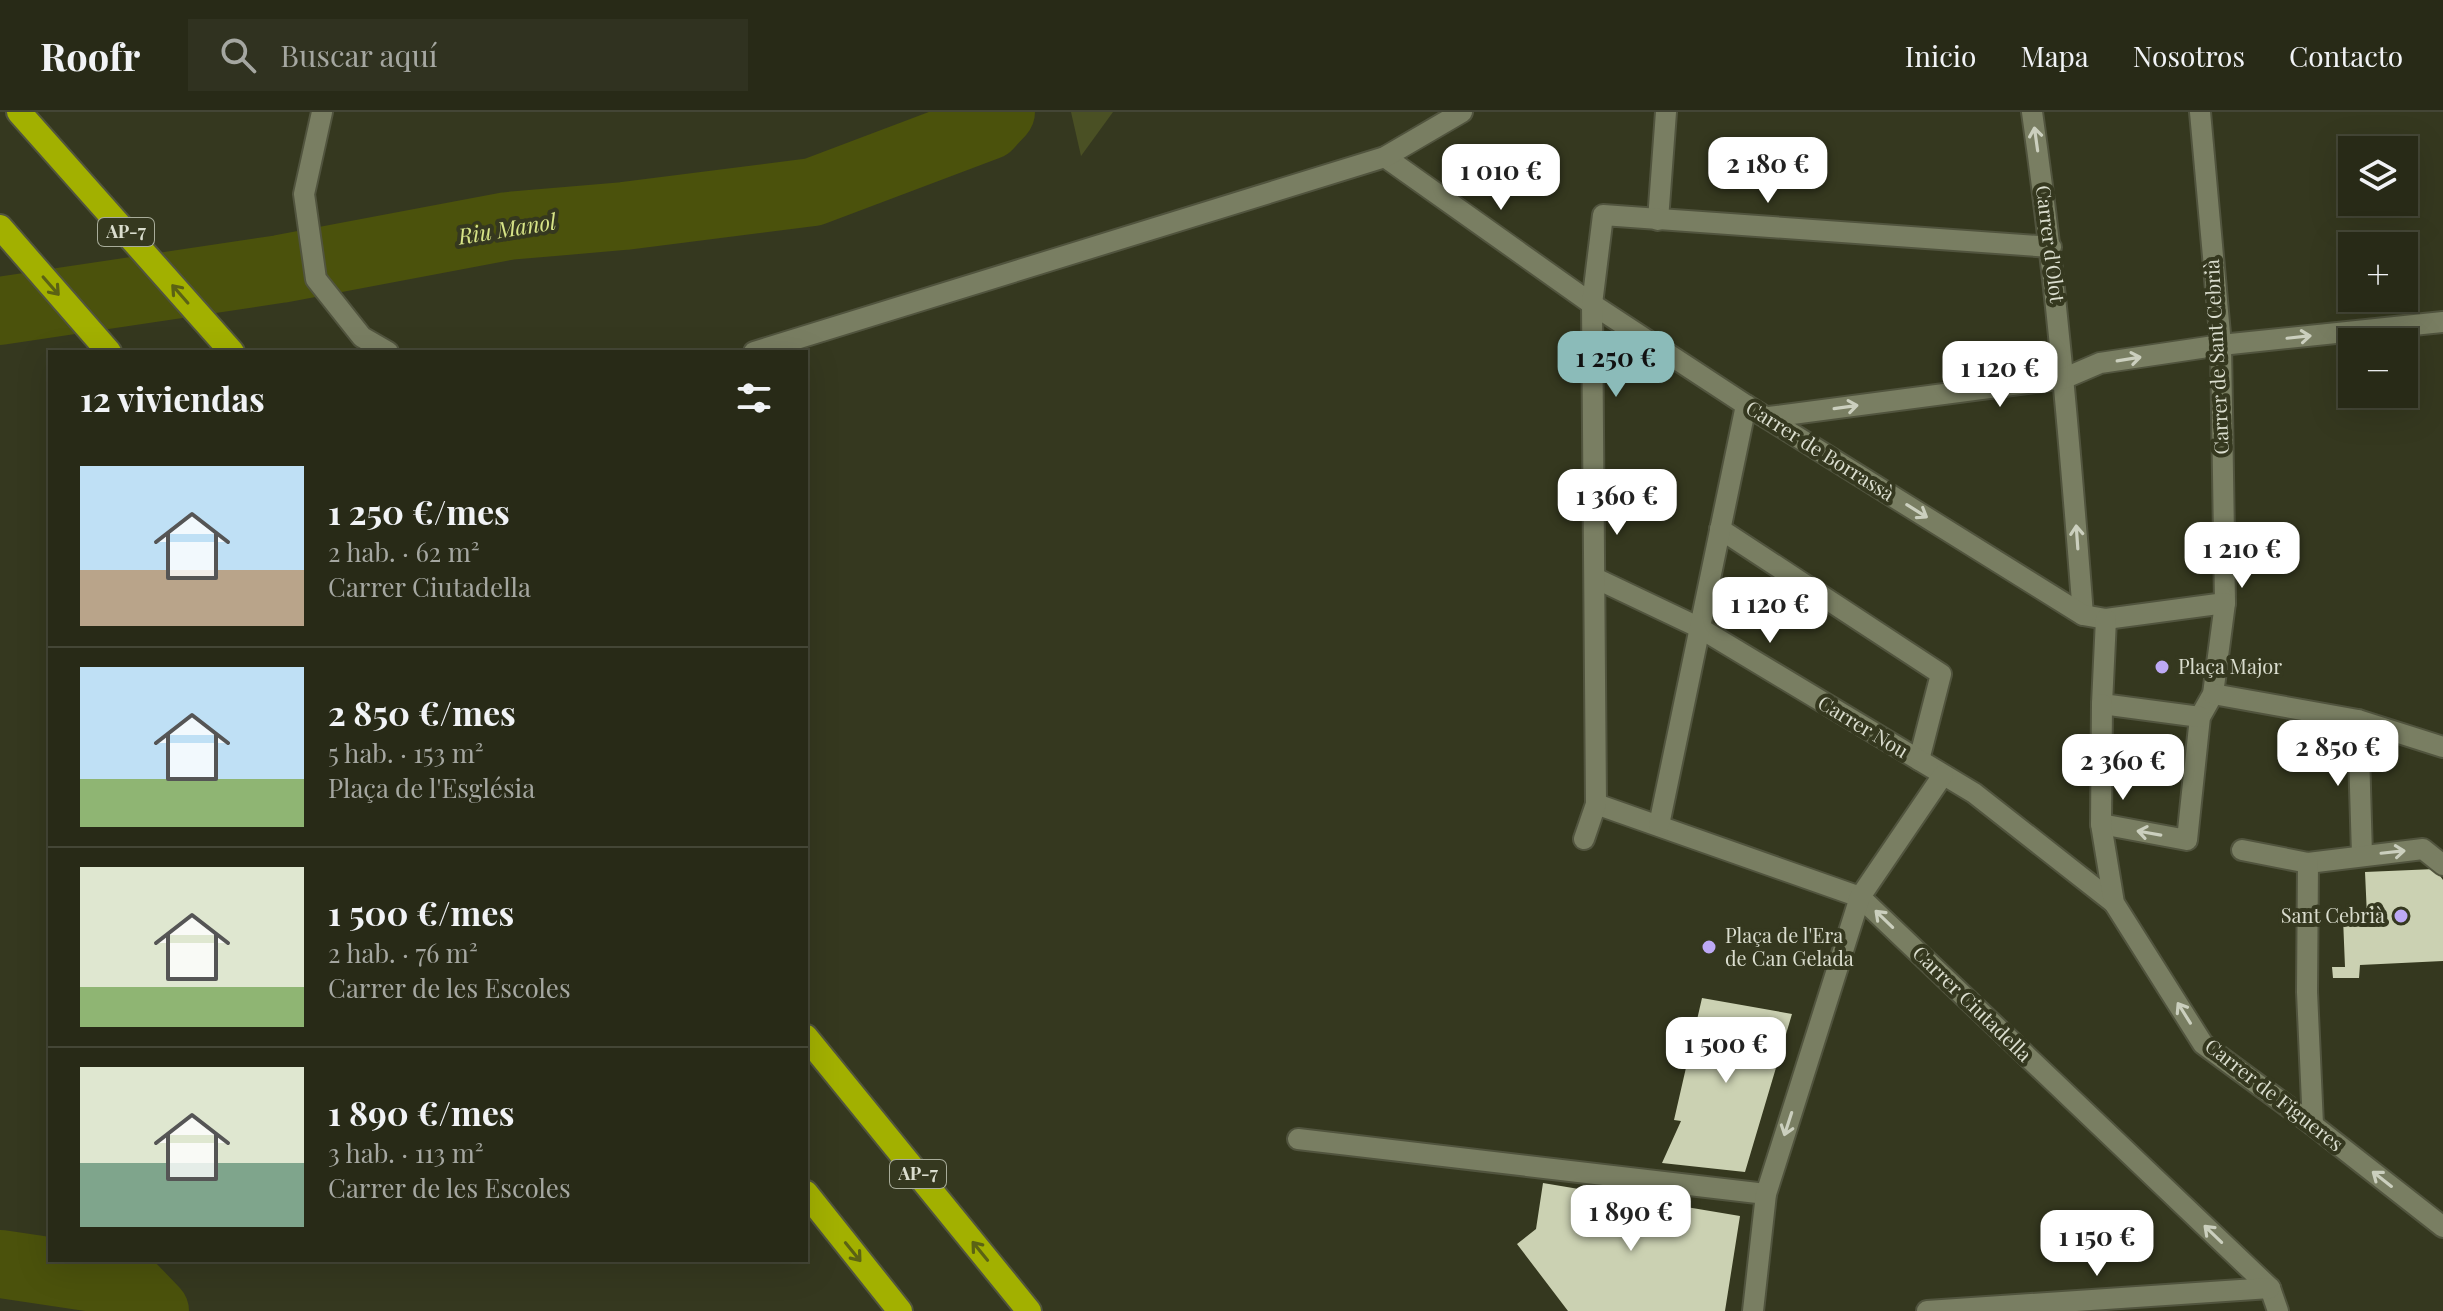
<!DOCTYPE html>
<html lang="es">
<head>
<meta charset="utf-8">
<style>
  body { margin:0; font-family:"Playfair Display",serif; background:#303220; color:#f1f3f6; height:100vh; display:flex; flex-direction:column; font-size:30px; white-space:nowrap }
  * { box-sizing:border-box; margin:0 }
  p { font-size:26px; color:#a5a7a1 }
  .icon { flex:none; width:44px; height:44px; fill:none; stroke:currentColor; stroke-width:2; stroke-linecap:round; stroke-linejoin:round }
  .map { position:relative; flex:1; overflow:hidden }
  .drawer { position:absolute; left:48px; top:238px; width:760px; height:912px; display:flex; flex-direction:column; background:#282a17; border-radius:0px; box-shadow:0 8px 32px #0002,0 0 0 2px #444636 }
  .drawer>* { flex:none }
  .controls { position:absolute; left:2338px; top:24px; display:grid; gap:16px }
  .controls a { display:grid; place-items:center; width:80px; height:80px; border-radius:0px; background:#282a17; box-shadow:0 8px 32px #0002,0 0 0 2px #444636; font-size:40px }
  .price { position:absolute; translate:-50% -68px; padding:0 18px; border-radius:16px; background:#fff; color:#222; font-size:26px; line-height:52px; filter:drop-shadow(0 2px 4px #0008) }
  .price::after { content:''; position:absolute; left:50%; top:48px; width:24px; height:18px; margin-left:-12px; background:inherit; clip-path:polygon(0 0,100% 0,50% 100%) }
  .price.selected { background:#8bbbb9; color:#111 }
  ul { padding:0; list-style:none }
  li { display:flex; align-items:center; gap:24px; height:200px; padding:0 32px }
  li+li { border-top:2px solid #444636 }
  li span { display:grid; place-items:center; flex:none; width:224px; height:160px; border-radius:0px; color:#555 }
  li>.icon { margin-inline-start:auto }
  span .icon { width:96px; height:96px; fill:#fffc; stroke-width:1 }
  li b { font-size:34px }
  h2 { display:flex; justify-content:space-between; align-items:center; height:96px; padding:0 32px; font-size:34px }
  header { display:flex; align-items:center; gap:48px; box-sizing:border-box; height:112px; padding:0 40px; background:#282a17; border-bottom:2px solid #444636 }
  header strong { font-size:38px }
  nav { display:flex; gap:44px; margin-inline-start:auto; font-size:28px }
  .search { width:560px; height:72px; background:#303220; display:flex; align-items:center; gap:20px; box-sizing:border-box; padding:0 28px; border-radius:0px; color:#a5a7a1; font-size:30px }
  .map>svg:first-child { display:block }
</style>
</head>
<body>
<header>
<strong>Roofr</strong>
<div class="search"><svg class="icon" aria-label="search" viewBox="0 0 24 24"><circle cx="10" cy="10" r="6"/><path d="M15 15l6 6"/></svg>Buscar aquí</div>
<nav><a>Inicio</a><a>Mapa</a><a>Nosotros</a><a>Contacto</a></nav>
</header>
<div class="map">
<svg width="2443" height="1199" viewBox="0 0 2443 1199">
  <rect width="100%" height="100%" fill="#35381f"/>
  <path fill="#4a5024" d="M1071,0H1113L1081,44Z"/>
  <g fill="none" stroke-linecap="round" stroke-linejoin="round">
    <g stroke="#4b520c" stroke-width="68">
      <path d="M0,199L280,157L508,114L624,104L813,80L988,14L1001,0"/>
      <path d="M0,1152L128,1171L155,1199"/>
    </g>
  </g>
  <g fill="#cbd1b2">
    <path d="M2435,757L2443,768V849L2360,853L2359,866H2333L2332,855H2345L2343,806L2367,804L2365,760Z"/>
    <path d="M1702,886L1792,902L1745,1060L1662,1051L1681,1009L1674,1008Z"/>
    <path d="M1543,1071L1740,1104L1725,1199H1568L1517,1132L1536,1117Z"/>
  </g>
  <g fill="none" stroke-linecap="round" stroke-linejoin="round">
    <defs>
      <g id="minor">
        <path d="M322,0L304,82L316,167L362,225L388,240"/>
        <path d="M2032,0C2056,167 2070,334 2083,503"/>
        <path d="M2200,0L2221,233L2225,491"/>
        <path d="M1385,45L1592,192L1746,293L2083,503L2106,507L2225,491L2213,582L2200,605L2187,728L2101,712"/>
        <path d="M1658,108L1666,0"/>
        <path d="M754,240L1385,45L1462,0"/>
        <path d="M1769,305L2065,266L2100,251L2221,233L2443,210"/>
        <path d="M1720,417L1941,562L1919,648"/>
        <path d="M1595,466L1698,515L1974,681L2114,791"/>
        <path d="M2106,507L2102,592L2200,605"/>
        <path d="M2213,582L2358,608L2443,635"/>
        <path d="M2102,592L2101,712L2114,791L2203,932L2313,1013L2443,1115"/>
        <path d="M2358,608L2362,743"/>
        <path d="M1596,692L1860,785L2270,1176L2278,1199"/>
        <path d="M1659,713L1746,293"/>
        <path d="M1584,727L1596,692L1592,192L1603,103L2051,135"/>
        <path d="M2242,738L2308,751L2423,737L2443,753"/>
        <path d="M2308,751L2307,880L2313,1013"/>
        <path d="M1298,1027L1766,1082"/>
        <path d="M1753,1199L1766,1082L1860,785L1943,663"/>
        <path d="M1927,1199L2270,1176"/>
      </g>
      <g id="highway">
        <path d="M19,0L232,240"/>
        <path d="M0,115L109,240"/>
        <path d="M806,925L1029,1199"/>
        <path d="M806,1081L900,1199"/>
      </g>
    </defs>
    <use href="#minor" stroke="#51543e" stroke-width="24"/>
    <use href="#highway" stroke="#51543e" stroke-width="28"/>
    <use href="#minor" stroke="#797e62" stroke-width="20"/>
    <use href="#highway" stroke="#a2b000" stroke-width="24"/>
  </g>
  <defs><path id="oneway-shaft" d="M-6 0H5M1.5-3L5.5 0L1.5 3" fill="none" stroke-width="1.6" stroke-linecap="round" stroke-linejoin="round" transform="scale(2)"/></defs>
  <g stroke="#cbcfbe">
    <use href="#oneway-shaft" transform="translate(2036 27) rotate(-98)"/>
    <use href="#oneway-shaft" transform="translate(2299 225) rotate(-6)"/>
    <use href="#oneway-shaft" transform="translate(2129 247) rotate(-9)"/>
    <use href="#oneway-shaft" transform="translate(1846 295) rotate(-8)"/>
    <use href="#oneway-shaft" transform="translate(1917 399) rotate(32)"/>
    <use href="#oneway-shaft" transform="translate(2077 425) rotate(-94)"/>
    <use href="#oneway-shaft" transform="translate(2149 721) rotate(-170)"/>
    <use href="#oneway-shaft" transform="translate(2393 740) rotate(-6)"/>
    <use href="#oneway-shaft" transform="translate(1884 807) rotate(-136)"/>
    <use href="#oneway-shaft" transform="translate(2184 901) rotate(-122)"/>
    <use href="#oneway-shaft" transform="translate(1788 1012) rotate(108)"/>
    <use href="#oneway-shaft" transform="translate(2382 1067) rotate(-142)"/>
    <use href="#oneway-shaft" transform="translate(2213 1122) rotate(-136)"/>
  </g>
  <g stroke="#5b6214">
    <use href="#oneway-shaft" transform="translate(51 174) rotate(49)"/>
    <use href="#oneway-shaft" transform="translate(180 182) rotate(-131)"/>
    <use href="#oneway-shaft" transform="translate(980 1139) rotate(-129)"/>
    <use href="#oneway-shaft" transform="translate(853 1140) rotate(51)"/>
  </g>
  <g fill="#bda9f5" stroke="#35381f" stroke-width="3">
    <circle cx="2162" cy="555" r="8"/>
    <circle cx="2401" cy="804" r="8"/>
    <circle cx="1709" cy="835" r="8"/>
  </g>
  <g text-anchor="middle" stroke-width="8" stroke-linejoin="round" paint-order="stroke">
    <g fill="#35381f" stroke="#a8ac9a" stroke-width="2">
      <rect x="98" y="106" width="56" height="28" rx="6"/>
      <rect x="890" y="1048" width="56" height="28" rx="6"/>
    </g>
    <g font-size="18" font-weight="bold" fill="#daddce">
      <text x="126" y="126">AP-7</text>
      <text x="918" y="1068">AP-7</text>
    </g>
    <g font-size="20" fill="#daddce" stroke="#35381f">
      <text transform="translate(2050 132) rotate(83)" y="7">Carrer d'Olot</text>
      <text transform="translate(2217 245) rotate(-93)" y="7">Carrer de Sant Cebrià</text>
      <text transform="translate(1820 339) rotate(32)" y="7">Carrer de Borrassà</text>
      <text transform="translate(1863 615) rotate(31)" y="7">Carrer Nou</text>
      <text transform="translate(1972 892) rotate(44)" y="7">Carrer Ciutadella</text>
      <text transform="translate(2274 983) rotate(38)" y="7">Carrer de Figueres</text>
    </g>
    <g font-size="20" fill="#daddce" stroke="#35381f" text-anchor="start">
      <text x="2178" y="562">Plaça Major</text>
      <text x="2385" y="811" text-anchor="end">Sant Cebrià</text>
      <text x="1725" y="831">Plaça de l'Era<tspan x="1725" dy="23">de Can Gelada</tspan></text>
    </g>
    <g font-size="22" font-style="italic" fill="#d7e487" stroke="#35381f">
      <text transform="translate(507 117) rotate(-9)" y="8">Riu Manol</text>
    </g>
  </g>
</svg>
<div class="controls">
<a><svg class="icon" aria-label="layers" viewBox="0 0 24 24"><path d="M12 4l9 5-9 5-9-5zM3 14l9 5 9-5"/></svg></a>
<a>+</a>
<a>−</a>
</div>
<b class="price" style="left:1768px;top:93px">2 180 €</b>
<b class="price" style="left:1501px;top:100px">1 010 €</b>
<b class="price selected" style="left:1616px;top:287px">1 250 €</b>
<b class="price" style="left:2000px;top:297px">1 120 €</b>
<b class="price" style="left:1617px;top:425px">1 360 €</b>
<b class="price" style="left:2242px;top:478px">1 210 €</b>
<b class="price" style="left:1770px;top:533px">1 120 €</b>
<b class="price" style="left:2338px;top:676px">2 850 €</b>
<b class="price" style="left:2123px;top:690px">2 360 €</b>
<b class="price" style="left:1726px;top:973px">1 500 €</b>
<b class="price" style="left:1631px;top:1141px">1 890 €</b>
<b class="price" style="left:2097px;top:1166px">1 150 €</b>
<section class="drawer">
<h2>12 viviendas<svg class="icon" aria-label="filters" viewBox="0 0 24 24"><path d="M4 7h16M4 17h16"/><circle cx="9" cy="7" r="2"/><circle cx="15" cy="17" r="2"/></svg></h2>
<ul>
<li><span style="background:linear-gradient(#bfe0f5 65%,#b9a48a 0)"><svg class="icon" aria-label="home" viewBox="0 0 24 24"><path d="M3 11l9-7 9 7M6 9v11h12V9"/></svg></span><div><b>1 250 €/mes</b><p>2 hab. · 62 m²</p><p>Carrer Ciutadella</p></div></li>
<li><span style="background:linear-gradient(#bfe0f5 70%,#8fb573 0)"><svg class="icon" aria-label="home" viewBox="0 0 24 24"><path d="M3 11l9-7 9 7M6 9v11h12V9"/></svg></span><div><b>2 850 €/mes</b><p>5 hab. · 153 m²</p><p>Plaça de l'Església</p></div></li>
<li><span style="background:linear-gradient(#dfe7d0 75%,#8fb573 0)"><svg class="icon" aria-label="home" viewBox="0 0 24 24"><path d="M3 11l9-7 9 7M6 9v11h12V9"/></svg></span><div><b>1 500 €/mes</b><p>2 hab. · 76 m²</p><p>Carrer de les Escoles</p></div></li>
<li><span style="background:linear-gradient(#dfe7d0 60%,#7fa58c 0)"><svg class="icon" aria-label="home" viewBox="0 0 24 24"><path d="M3 11l9-7 9 7M6 9v11h12V9"/></svg></span><div><b>1 890 €/mes</b><p>3 hab. · 113 m²</p><p>Carrer de les Escoles</p></div></li>
</ul>
</section>
</div>
</body>
</html>
